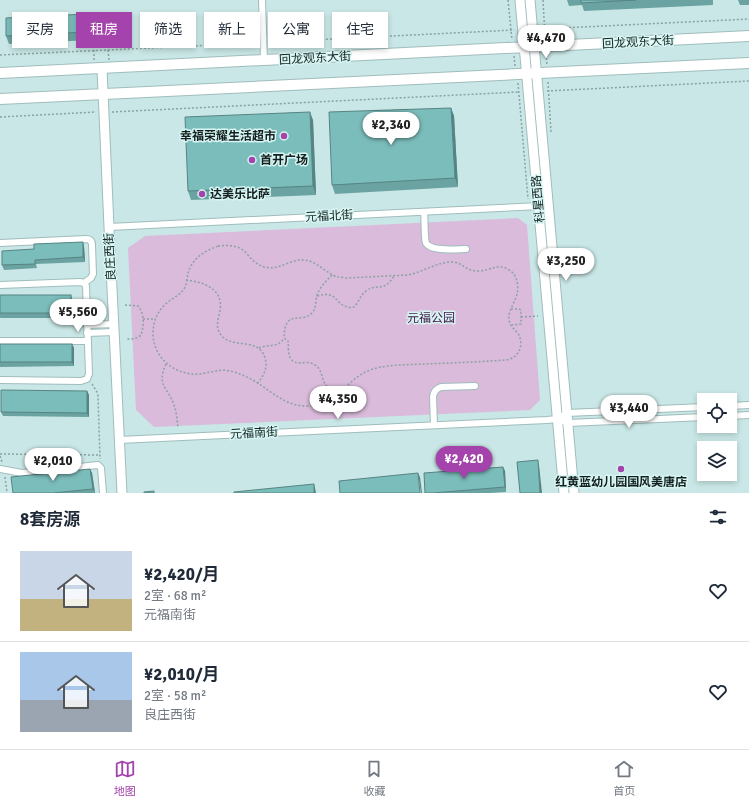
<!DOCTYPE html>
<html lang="zh">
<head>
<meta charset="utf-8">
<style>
  body { margin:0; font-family:Signika,"Noto Sans SC",sans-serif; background:#f2f2f3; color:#1f2937; height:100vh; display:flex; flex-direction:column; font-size:15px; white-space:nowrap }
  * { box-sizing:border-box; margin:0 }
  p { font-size:13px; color:#747a83 }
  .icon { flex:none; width:22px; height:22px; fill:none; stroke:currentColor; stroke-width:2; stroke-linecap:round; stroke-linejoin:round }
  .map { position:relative; height:493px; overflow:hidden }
  .details { display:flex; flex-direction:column; background:#fff; flex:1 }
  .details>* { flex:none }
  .guide { position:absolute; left:12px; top:12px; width:400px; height:36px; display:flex; gap:8px }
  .controls { position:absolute; left:697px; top:393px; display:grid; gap:8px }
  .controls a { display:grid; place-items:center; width:40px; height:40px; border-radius:0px; background:#fff; box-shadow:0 2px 6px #0003; font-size:20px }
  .price { position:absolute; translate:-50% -34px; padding:0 9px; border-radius:14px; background:#fff; color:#222; font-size:13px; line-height:26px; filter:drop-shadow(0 1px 2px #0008) }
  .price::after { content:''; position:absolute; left:50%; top:24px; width:12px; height:9px; margin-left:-6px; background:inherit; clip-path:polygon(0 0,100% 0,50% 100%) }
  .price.active { background:#a443ab; color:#fff }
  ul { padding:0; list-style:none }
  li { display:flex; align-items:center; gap:12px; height:100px; padding:0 20px }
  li+li { border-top:1px solid #e0e1e3 }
  li span { display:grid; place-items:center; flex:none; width:112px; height:80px; border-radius:0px; color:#555 }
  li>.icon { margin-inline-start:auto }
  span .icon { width:48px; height:48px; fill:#fffc; stroke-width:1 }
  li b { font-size:17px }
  h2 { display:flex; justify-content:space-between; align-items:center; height:48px; padding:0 20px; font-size:17px }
  .tag { padding:0 14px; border-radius:0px; background:#fff; box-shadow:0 2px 6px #0003; font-size:14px; line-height:36px }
  .tag.active { background:#a443ab; color:#fff }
  .menu { display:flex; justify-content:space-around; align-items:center; height:56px; border-top:1px solid #e0e1e3; background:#fff; font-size:11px; color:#747a83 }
  .menu a { display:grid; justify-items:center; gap:2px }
  .menu .active { color:#a443ab }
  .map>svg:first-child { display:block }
</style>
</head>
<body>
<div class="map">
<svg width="749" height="493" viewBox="0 0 749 493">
  <rect width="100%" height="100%" fill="#c9e7e6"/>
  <path fill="#dabbdb" d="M518,218L527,225L540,400L530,410L154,427L136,410L128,248L145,236Z"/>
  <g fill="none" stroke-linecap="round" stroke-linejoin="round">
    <defs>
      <g id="street">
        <path d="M262,0L264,60"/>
        <path d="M424,212C425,219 424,238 426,243C431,252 457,249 466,249"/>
        <path d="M109,227L541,206"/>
        <path d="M0,243L86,239C90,239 92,241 92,245L93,274L91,278L84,283"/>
        <path d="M0,285L80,282L84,283L86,286L89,374L87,379L81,381L0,380"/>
        <path d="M87,325L114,324"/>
        <path d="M87,333L114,332"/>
        <path d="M0,341H88"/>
        <path d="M730,406L749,405"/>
        <path d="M730,416L749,415"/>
        <path d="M557,419L567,413L704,407"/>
        <path d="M434,425L433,397C434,391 436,389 441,387L475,386"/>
        <path d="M119,440L547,420L557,419L568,423L704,417"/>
        <path d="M0,469L22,473L98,465L101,468L103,493"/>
      </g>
      <g id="secondary">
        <path d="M520,0L564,493"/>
        <path d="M530,0L574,493"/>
        <path d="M102,69L109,227L122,493"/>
      </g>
      <g id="primary">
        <path d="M0,73L749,36"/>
        <path d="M0,99L749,63"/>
      </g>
    </defs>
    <use href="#street" stroke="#a0bdbc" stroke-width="8"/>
    <use href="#secondary" stroke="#a0bdbc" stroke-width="11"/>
    <use href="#primary" stroke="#a0bdbc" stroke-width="12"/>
    <g stroke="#8aa2a1" stroke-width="1.5" stroke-dasharray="2 2" stroke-linecap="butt">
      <path d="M508,0L512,40"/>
      <path d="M543,0L545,37"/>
      <path d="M541,29L749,19"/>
      <path d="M270,42L514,30"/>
      <path d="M94,50V60"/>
      <path d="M108,50L109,60"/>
      <path d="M546,54L547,65"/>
      <path d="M0,55L256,43"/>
      <path d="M514,56L515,66"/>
      <path d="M548,82L551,132"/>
      <path d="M518,83L528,199"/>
      <path d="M547,91L749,81"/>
      <path d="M112,112L519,92"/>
      <path d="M0,117L96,112"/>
      <path d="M218,246C229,245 240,245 247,254C252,260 256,264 264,267C279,271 290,259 303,260C314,260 322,269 331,274C335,277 340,277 346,278L408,275C423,272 437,262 452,262C463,262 465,272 480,271C491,270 498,263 509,270C517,274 519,286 517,294C515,303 508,310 509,320C510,327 516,330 519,335C524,347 518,359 505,360C478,362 451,363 424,364C406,365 387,364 370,370C344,380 339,406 306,406C280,406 265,383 242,375C234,371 224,369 216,371C208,372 200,375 192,374C171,372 154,356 153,335C153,319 158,309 172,299C177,296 182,293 185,287C187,283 187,277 188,273C193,257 205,251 218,246Z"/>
      <path d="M332,275C326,281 320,287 317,295C315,301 317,308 312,313C300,325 285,307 284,338L288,341C289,346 287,354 291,359C296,366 304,361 311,363C324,368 320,378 326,385C329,390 334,392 339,394"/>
      <path d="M186,280C204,282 224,289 220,311C218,320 215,327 221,335C233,350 258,336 265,358C268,367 264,375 258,383"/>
      <path d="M317,296C339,290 333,304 348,307C350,308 352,307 354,307C359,303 360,295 366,291C376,283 384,293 394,276"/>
      <path d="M125,305L138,306C145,314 144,326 141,335C137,339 132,339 127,339"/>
      <path d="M511,309H519L521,310V324L512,325"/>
      <path d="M521,317L538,316"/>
      <path d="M143,319H155"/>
      <path d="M259,348C268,344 279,348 284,338"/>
      <path d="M166,364C156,386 168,387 174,405C177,413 177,421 178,428"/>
      <path d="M92,384L97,392L98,396L100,459"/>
      <path d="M0,454L100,455"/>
      <path d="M0,456L2,462"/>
      <path d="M5,477L7,493"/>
    </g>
    <use href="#street" stroke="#fff" stroke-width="6"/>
    <use href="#secondary" stroke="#fff" stroke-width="9"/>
    <use href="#primary" stroke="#fff" stroke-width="10"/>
  </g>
  <g fill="#6aa3a1">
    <path d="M567,0H713V5L584,11L582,5L569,6Z"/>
    <path d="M738,0H749V5H740Z"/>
    <path d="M107,13L110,21L111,39L9,44L6,36Z"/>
    <path d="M451,108L454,116L458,187L335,194L332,185Z"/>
    <path d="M313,120L316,195L191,200L188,191Z"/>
    <path d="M84,246L85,262L36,264L37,268L4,270L2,265Z"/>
    <path d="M0,295L72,299V318H0Z"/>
    <path d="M0,344H72L74,348V366L0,367Z"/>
    <path d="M87,391L89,395V417L3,416L1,412Z"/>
    <path d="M503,467L505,471L506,492L490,493H425Z"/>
    <path d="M90,469L92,473L95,493H13Z"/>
  </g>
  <g fill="#568483">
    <path d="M107,13L110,21L111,39L108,31Z"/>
    <path d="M451,108L454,116L458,187L455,178Z"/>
    <path d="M310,112L313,120L316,195L313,186Z"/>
    <path d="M83,242L84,246L85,262L83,257Z"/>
    <path d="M71,295L72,299V318L71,313Z"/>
    <path d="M72,344L74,348V366L72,362Z"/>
    <path d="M87,391L89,395V417L87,413Z"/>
    <path d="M538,460L539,465L542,493H540Z"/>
    <path d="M503,467L505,471L506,492L505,487Z"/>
    <path d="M90,469L92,473L95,493L93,489Z"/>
    <path d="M418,473L420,477L422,493H421Z"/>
    <path d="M314,484L315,488L316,493H314Z"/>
  </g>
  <g fill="#7bbdbb" stroke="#568483">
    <path d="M581,0H636L581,3Z"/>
    <path d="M107,13L108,31L6,36V18Z"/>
    <path d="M451,108L455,178L332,185L329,112Z"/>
    <path d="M310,112L313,186L188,191L185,117Z"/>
    <path d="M83,242V257L35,260V264L2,265V251L34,249V244Z"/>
    <rect x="0" y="295" width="71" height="18"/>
    <rect x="0" y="344" width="72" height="18"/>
    <path d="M1,390L87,391V413L1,412Z"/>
    <path d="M538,460L540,493H520L517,462Z"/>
    <path d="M503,467L505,487L433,493H425L424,473Z"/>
    <path d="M90,469L93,489L53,493H13L11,477Z"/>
    <path d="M418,473L420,493H340L339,481Z"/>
    <path d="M314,484V493H234V492Z"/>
    <path d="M154,491V493H144V492Z"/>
  </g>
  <g fill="#a443ab" stroke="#d6f5f3" stroke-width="1.5">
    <circle cx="284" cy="136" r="4"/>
    <circle cx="252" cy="160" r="4"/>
    <circle cx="202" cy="194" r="4"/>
    <circle cx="621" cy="469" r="4"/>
  </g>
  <g text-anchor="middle" stroke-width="3" stroke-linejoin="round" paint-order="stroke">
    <g font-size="12" fill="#14201f" stroke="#d6f5f3">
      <text transform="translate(638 42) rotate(-3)" y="4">回龙观东大街</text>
      <text transform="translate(315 58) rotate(-3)" y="4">回龙观东大街</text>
      <text transform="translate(538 199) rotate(-95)" y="4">科星西路</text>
      <text transform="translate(329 216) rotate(-3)" y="4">元福北街</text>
      <text transform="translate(110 257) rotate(-93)" y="4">良庄西街</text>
      <text transform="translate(254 433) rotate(-3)" y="4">元福南街</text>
    </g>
    <g font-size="12" font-weight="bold" fill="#14201f" stroke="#d6f5f3" text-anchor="start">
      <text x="276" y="140" text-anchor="end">幸福荣耀生活超市</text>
      <text x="260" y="164">首开广场</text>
      <text x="210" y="198">达美乐比萨</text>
      <text x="621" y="486" text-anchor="middle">红黄蓝幼儿园国风美唐店</text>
    </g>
    <g font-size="12" fill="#46194a" stroke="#d6f5f3">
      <text x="431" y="322">元福公园</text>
    </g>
  </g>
</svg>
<div class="controls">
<a><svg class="icon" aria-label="locate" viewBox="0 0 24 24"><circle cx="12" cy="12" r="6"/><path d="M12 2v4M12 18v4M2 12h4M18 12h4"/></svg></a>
<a><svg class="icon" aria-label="layers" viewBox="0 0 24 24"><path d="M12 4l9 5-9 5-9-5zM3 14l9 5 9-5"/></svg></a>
</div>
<b class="price" style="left:546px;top:59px">¥4,470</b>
<b class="price" style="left:391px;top:146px">¥2,340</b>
<b class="price" style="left:566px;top:282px">¥3,250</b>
<b class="price" style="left:78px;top:333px">¥5,560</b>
<b class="price" style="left:338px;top:420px">¥4,350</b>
<b class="price" style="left:629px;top:429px">¥3,440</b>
<b class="price active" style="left:464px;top:480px">¥2,420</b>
<b class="price" style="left:53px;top:482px">¥2,010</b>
<div class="guide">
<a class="tag">买房</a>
<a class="tag active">租房</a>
<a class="tag">筛选</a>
<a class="tag">新上</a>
<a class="tag">公寓</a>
<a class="tag">住宅</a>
</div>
</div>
<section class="details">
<h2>8套房源<svg class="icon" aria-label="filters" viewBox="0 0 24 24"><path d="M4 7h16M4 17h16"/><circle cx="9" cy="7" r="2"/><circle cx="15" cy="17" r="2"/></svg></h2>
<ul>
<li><span style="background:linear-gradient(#c9d6e8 60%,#c2b280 0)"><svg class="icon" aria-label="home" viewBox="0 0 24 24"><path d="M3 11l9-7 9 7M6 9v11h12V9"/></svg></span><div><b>¥2,420/月</b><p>2室 · 68 m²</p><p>元福南街</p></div><svg class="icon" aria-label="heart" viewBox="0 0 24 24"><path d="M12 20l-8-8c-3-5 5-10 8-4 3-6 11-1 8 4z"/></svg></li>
<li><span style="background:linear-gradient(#a9c7e8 60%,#9aa5b1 0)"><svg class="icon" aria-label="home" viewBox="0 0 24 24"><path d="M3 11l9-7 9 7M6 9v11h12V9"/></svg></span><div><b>¥2,010/月</b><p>2室 · 58 m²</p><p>良庄西街</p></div><svg class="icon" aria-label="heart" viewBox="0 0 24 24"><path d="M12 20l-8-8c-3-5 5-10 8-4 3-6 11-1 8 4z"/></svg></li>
</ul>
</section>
<nav class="menu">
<a class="active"><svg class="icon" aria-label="map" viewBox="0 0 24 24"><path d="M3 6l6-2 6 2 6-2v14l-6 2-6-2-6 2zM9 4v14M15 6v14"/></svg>地图</a>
<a><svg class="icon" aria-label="saved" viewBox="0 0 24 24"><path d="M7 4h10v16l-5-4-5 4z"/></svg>收藏</a>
<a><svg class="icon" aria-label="home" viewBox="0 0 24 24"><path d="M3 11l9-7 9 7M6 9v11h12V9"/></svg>首页</a>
</nav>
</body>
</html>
